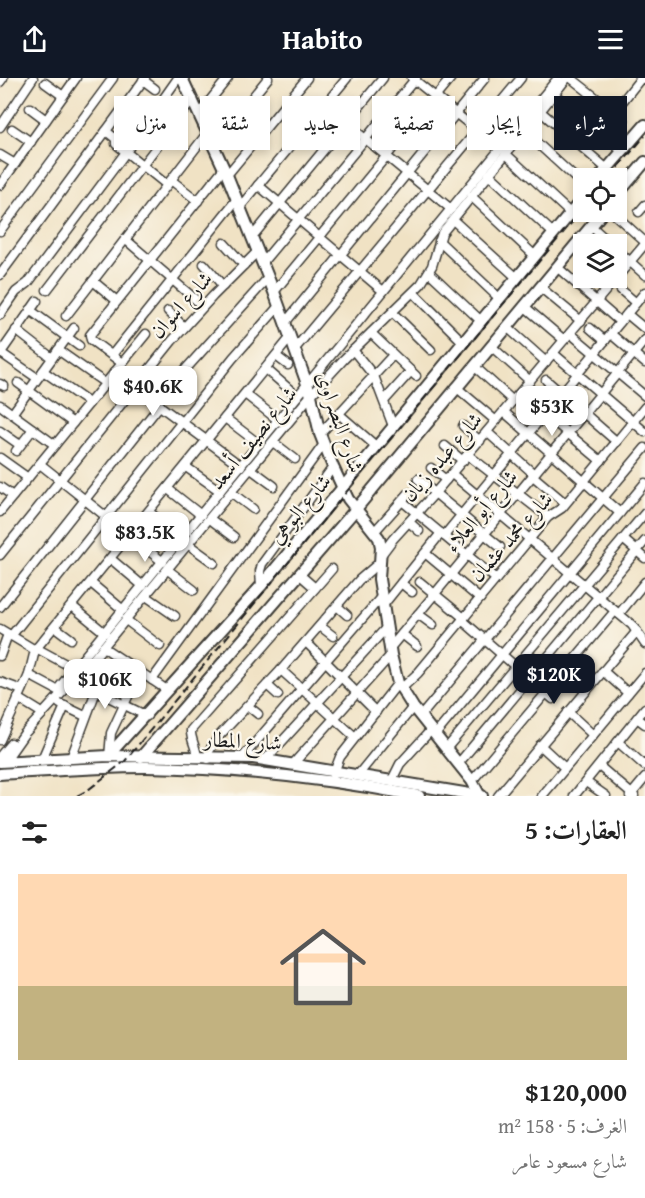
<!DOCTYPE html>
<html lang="ar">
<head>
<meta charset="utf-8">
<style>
  body { margin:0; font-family:"Gentium Book Plus",Amiri,serif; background:#f6f6f6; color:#222; direction:rtl; height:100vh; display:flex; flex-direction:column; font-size:22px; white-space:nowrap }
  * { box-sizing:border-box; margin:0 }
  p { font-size:20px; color:#767676 }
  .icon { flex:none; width:33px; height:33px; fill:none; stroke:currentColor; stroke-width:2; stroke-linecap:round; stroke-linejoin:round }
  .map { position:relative; height:718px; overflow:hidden; direction:ltr }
  .sheet { display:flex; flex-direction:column; background:#fff; flex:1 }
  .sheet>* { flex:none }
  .banner { position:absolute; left:18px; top:18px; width:609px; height:54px; direction:rtl; display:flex; gap:12px }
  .controls { position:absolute; left:573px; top:90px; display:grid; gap:12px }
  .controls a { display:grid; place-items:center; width:54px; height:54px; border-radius:0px; background:#fff; box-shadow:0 3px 9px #0003; font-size:30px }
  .price { position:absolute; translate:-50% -51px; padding:0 14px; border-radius:12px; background:#fff; color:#222; font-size:20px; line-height:39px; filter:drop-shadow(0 2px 3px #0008) }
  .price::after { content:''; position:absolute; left:50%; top:36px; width:18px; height:14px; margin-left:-9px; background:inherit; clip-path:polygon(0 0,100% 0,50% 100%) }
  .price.on { background:#111827; color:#fff }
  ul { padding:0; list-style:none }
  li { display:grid; align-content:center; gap:12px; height:318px; padding:0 18px }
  li span { display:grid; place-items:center; height:186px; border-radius:0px; color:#555 }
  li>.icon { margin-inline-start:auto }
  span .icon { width:108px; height:108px; fill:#fffc; stroke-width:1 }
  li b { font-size:26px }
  h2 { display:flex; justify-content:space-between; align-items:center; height:72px; padding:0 18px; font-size:26px }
  .tag { padding:0 21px; border-radius:0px; background:#fff; box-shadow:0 3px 9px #0003; font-size:21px; line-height:54px }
  .tag.on { background:#111827; color:#fff }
  header { display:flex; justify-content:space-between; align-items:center; height:78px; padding:0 18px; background:#111827; color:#fff; font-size:27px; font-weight:700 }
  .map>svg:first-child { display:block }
</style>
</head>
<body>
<header><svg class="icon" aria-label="menu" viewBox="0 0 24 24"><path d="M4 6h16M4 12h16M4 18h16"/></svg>Habito<svg class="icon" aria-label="share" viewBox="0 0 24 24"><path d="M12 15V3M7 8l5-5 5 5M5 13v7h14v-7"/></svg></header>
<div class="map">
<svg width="645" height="718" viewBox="0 0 645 718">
  <rect width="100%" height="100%" fill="#fbf7ec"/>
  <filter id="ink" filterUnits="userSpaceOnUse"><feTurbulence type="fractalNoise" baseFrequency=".0167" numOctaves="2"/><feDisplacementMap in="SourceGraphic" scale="12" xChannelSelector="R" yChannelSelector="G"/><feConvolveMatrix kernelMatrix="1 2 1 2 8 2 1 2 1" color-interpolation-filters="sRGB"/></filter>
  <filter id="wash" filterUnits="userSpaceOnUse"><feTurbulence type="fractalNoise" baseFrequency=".008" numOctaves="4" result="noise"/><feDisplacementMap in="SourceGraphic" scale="24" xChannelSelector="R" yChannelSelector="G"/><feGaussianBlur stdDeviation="1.35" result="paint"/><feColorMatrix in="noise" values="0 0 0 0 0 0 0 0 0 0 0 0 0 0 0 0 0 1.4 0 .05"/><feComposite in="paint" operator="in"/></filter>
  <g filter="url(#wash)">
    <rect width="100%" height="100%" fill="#f0e2c4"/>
  </g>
  <g filter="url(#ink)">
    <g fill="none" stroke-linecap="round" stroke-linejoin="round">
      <defs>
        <g id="minor">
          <path d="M412,0L500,71"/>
          <path d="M571,0L624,42"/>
          <path d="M143,2L155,11"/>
          <path d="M0,4L3,0"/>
          <path d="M45,5L63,18"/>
          <path d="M554,16L622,73"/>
          <path d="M126,26L136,34"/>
          <path d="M324,27L451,131"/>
          <path d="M30,30L46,42"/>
          <path d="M540,33L607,91"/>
          <path d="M614,34L641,0"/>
          <path d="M200,35L228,0"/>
          <path d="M0,49L33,0"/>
          <path d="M12,51L31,64"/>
          <path d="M106,53L116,61V66L167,107"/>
          <path d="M524,53L584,108"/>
          <path d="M214,67L268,0"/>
          <path d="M506,76L570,135"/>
          <path d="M0,77L15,86"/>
          <path d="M489,96L553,155"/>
          <path d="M227,97L307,0"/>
          <path d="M171,102L198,123"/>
          <path d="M0,107L76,0"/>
          <path d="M258,107L383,213"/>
          <path d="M471,118L534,177"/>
          <path d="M240,129L347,0"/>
          <path d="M612,134L645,164"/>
          <path d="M639,134L645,127"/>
          <path d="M453,142L516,199"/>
          <path d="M591,148L611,166"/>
          <path d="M0,153L113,0"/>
          <path d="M252,159L383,0"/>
          <path d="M125,161L203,228"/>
          <path d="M439,163L499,220"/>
          <path d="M224,165L244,187"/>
          <path d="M574,168L584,177"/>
          <path d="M616,171L645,197"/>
          <path d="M262,185L416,0"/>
          <path d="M204,186L223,208"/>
          <path d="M557,189L620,244"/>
          <path d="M429,194L480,242"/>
          <path d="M0,197L145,0"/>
          <path d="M93,203L117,223"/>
          <path d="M540,209L581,243"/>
          <path d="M47,212L193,21"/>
          <path d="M621,212L636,225"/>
          <path d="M274,214L451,0"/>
          <path d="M414,215L463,264"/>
          <path d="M524,228L564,262"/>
          <path d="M30,232L79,268"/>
          <path d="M168,233L184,249"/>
          <path d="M393,235L431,272"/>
          <path d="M627,236L645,251"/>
          <path d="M0,237L16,214L28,205L126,74L178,0"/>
          <path d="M66,238L208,54"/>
          <path d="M285,245L485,0"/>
          <path d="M507,249L546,284"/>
          <path d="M590,250L605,263"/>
          <path d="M16,252L52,280"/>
          <path d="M371,255L416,298"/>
          <path d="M570,255L645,318"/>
          <path d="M611,256L645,285"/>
          <path d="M491,268L530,303"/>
          <path d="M58,272L105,305"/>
          <path d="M294,272L521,0"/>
          <path d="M353,272L374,298L393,348"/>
          <path d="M1,275L37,300"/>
          <path d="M553,275L645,354"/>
          <path d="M0,276L37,223"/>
          <path d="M112,277L237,121"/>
          <path d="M276,278L288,287"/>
          <path d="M122,285L91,262L90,257L224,90"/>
          <path d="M474,288L513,323"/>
          <path d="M266,291L297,318"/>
          <path d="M43,293L89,325"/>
          <path d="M114,294L241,388"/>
          <path d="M546,302L617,364"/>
          <path d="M18,305L73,345"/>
          <path d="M0,306L4,308"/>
          <path d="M456,309L496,343"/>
          <path d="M520,315L601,383"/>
          <path d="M245,316L278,342"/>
          <path d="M384,323L411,293"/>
          <path d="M156,324L268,200"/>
          <path d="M0,327L55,367"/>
          <path d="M504,334L620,435"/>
          <path d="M12,336L74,250"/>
          <path d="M339,336L377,369"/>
          <path d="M225,340L259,366"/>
          <path d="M463,348L480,363"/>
          <path d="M0,353L20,367"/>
          <path d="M487,354L534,396"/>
          <path d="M320,356L393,277"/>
          <path d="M273,364L295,381"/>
          <path d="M445,368L463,383"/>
          <path d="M16,373L33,351"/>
          <path d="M468,377L548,439"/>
          <path d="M0,380L28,400"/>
          <path d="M40,386L163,484"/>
          <path d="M186,389L220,413"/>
          <path d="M431,390L446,402"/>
          <path d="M251,391L274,408"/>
          <path d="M452,396L632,547L645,566"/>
          <path d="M533,398L565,425"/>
          <path d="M418,401L500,469"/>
          <path d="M0,409L13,418"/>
          <path d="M168,411L201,437"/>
          <path d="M232,415L253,431"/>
          <path d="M402,423L496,501"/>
          <path d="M0,434L146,256"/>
          <path d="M149,434L183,460"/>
          <path d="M210,441L234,459"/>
          <path d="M409,444L419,453"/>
          <path d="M375,453L409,415"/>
          <path d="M444,458L645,214"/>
          <path d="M623,461L645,480"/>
          <path d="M189,467L214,485"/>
          <path d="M425,475L480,521"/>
          <path d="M0,477L172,263L213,218L258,173"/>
          <path d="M381,477L393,461L435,415L645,166"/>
          <path d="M111,481L143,508"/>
          <path d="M168,492L194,512"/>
          <path d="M299,496L315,510"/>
          <path d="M420,504L464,540"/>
          <path d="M91,505L123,532"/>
          <path d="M401,505L412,514"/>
          <path d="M261,508L260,493L262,486L333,389"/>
          <path d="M146,518L175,538"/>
          <path d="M384,526L441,455"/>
          <path d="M72,528L105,555"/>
          <path d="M337,528L347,537"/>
          <path d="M0,529L160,327"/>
          <path d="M418,536L433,547"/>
          <path d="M619,536L645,504"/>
          <path d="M126,542L160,568"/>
          <path d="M462,542L553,621"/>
          <path d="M320,548L333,558"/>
          <path d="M55,549L71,561"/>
          <path d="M0,551L35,572"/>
          <path d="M402,556L417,568"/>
          <path d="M11,558L233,280L279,228"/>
          <path d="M306,564L376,634"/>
          <path d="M103,569L167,612"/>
          <path d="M36,570L75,591"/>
          <path d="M390,570L645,262"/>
          <path d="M0,578L8,556"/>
          <path d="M281,592L355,659"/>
          <path d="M603,593L628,615"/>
          <path d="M29,597L57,612"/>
          <path d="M74,602L147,638"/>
          <path d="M152,602L324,366"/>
          <path d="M0,604L22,612"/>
          <path d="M267,607L278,617"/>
          <path d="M401,611L418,595L548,439L562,430L645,329"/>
          <path d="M57,612L558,0"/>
          <path d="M18,620L39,633"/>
          <path d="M60,626L85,638"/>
          <path d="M248,628L258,636"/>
          <path d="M568,634L593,657"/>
          <path d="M420,639L645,370"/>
          <path d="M637,640L645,646"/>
          <path d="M435,657L645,405"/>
          <path d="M0,662L29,597L35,572L290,260"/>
          <path d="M618,664L645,688"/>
          <path d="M540,667L565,690"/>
          <path d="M446,671L645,435"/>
          <path d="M0,678L11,665"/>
          <path d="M109,679L111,655L132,610"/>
          <path d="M71,680L105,589"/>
          <path d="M197,680C197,670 190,661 191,652L332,491"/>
          <path d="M242,680L382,518"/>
          <path d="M42,681L65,628"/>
          <path d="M208,681L209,673L219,658L281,592L359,502L380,484"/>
          <path d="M265,682L387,549"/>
          <path d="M5,683L24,656L94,580L311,317L344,281L421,206L432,188L442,155L567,0"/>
          <path d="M293,686L391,577"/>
          <path d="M458,686L645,463"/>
          <path d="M599,688L634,718"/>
          <path d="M333,697L340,679L398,605"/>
          <path d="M358,697L413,629"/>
          <path d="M392,702L400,686L431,652"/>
          <path d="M472,703L615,533"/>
          <path d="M586,704L606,718"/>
          <path d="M498,718L637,553"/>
          <path d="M542,718L645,595"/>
          <path d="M574,718L645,630"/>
          <path d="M630,718L645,700"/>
        </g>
        <g id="tertiary">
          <path d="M182,0L227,97L274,214L311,317L320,356L333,389L348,421L379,460L381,469L379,501L391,577L398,605L413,629L472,703L480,718"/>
          <path d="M644,0H645"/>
          <path d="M599,100L645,47"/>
          <path d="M616,118L645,84"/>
          <path d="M108,678L261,508L584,119"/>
          <path d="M141,679L356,431L603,134"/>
          <path d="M0,684L108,678L253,680L482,718"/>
          <path d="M0,696C49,693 98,689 146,689C238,690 329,701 419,718"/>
        </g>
      </defs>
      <use href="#minor" stroke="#3c3a35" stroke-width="11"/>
      <use href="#tertiary" stroke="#3c3a35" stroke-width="14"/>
      <use href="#minor" stroke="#fff" stroke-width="8"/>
      <use href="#tertiary" stroke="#fff" stroke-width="10"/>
      <g stroke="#1c1c1c" stroke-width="2" stroke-dasharray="9 4.5" stroke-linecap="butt">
        <path d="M609,100L645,58"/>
        <path d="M77,718L88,712L125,683L385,367L584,130"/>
      </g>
    </g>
  </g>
  <g text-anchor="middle" stroke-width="4.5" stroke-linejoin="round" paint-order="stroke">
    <g font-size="21" fill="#1c1c1c" stroke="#fbf7ec">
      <text transform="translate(181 227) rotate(-48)" y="7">شارع اسوان</text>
      <text transform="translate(340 344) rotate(71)" y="7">شارع البصراوى</text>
      <text transform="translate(253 360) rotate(-51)" y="7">شارع نصيف أسعد</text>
      <text transform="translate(442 379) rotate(-49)" y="7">شارع عبده زيان</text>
      <text transform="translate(300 431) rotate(-50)" y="7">شارع البوهي</text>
      <text transform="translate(481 433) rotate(-50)" y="7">شارع أبو العلاء</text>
      <text transform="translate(511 459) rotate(-48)" y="7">شارع محمد عثمان</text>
      <text transform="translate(243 663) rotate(3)" y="7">شارع المطار</text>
    </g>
  </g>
</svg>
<div class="controls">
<a><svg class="icon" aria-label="locate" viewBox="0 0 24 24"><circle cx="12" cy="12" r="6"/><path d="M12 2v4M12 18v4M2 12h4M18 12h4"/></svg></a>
<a><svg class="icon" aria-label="layers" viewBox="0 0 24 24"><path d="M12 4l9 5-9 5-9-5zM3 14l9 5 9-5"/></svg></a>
</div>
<b class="price" style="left:153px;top:339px">$40.6K</b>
<b class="price" style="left:552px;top:359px">$53K</b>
<b class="price" style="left:145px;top:485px">$83.5K</b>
<b class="price on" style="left:554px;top:627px">$120K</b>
<b class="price" style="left:105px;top:632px">$106K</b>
<div class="banner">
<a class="tag on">شراء</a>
<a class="tag">إيجار</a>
<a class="tag">تصفية</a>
<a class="tag">جديد</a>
<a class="tag">شقة</a>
<a class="tag">منزل</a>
</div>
</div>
<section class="sheet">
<h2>العقارات: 5<svg class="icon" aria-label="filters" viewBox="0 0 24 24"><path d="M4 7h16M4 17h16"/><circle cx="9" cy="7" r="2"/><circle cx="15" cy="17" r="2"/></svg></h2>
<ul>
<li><span style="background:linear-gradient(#ffd9b3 60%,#c2b280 0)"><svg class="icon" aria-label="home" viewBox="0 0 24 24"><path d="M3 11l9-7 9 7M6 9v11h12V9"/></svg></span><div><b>$120,000</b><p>الغرف: 5 · 158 m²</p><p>شارع مسعود عامر</p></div></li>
</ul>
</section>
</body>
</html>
